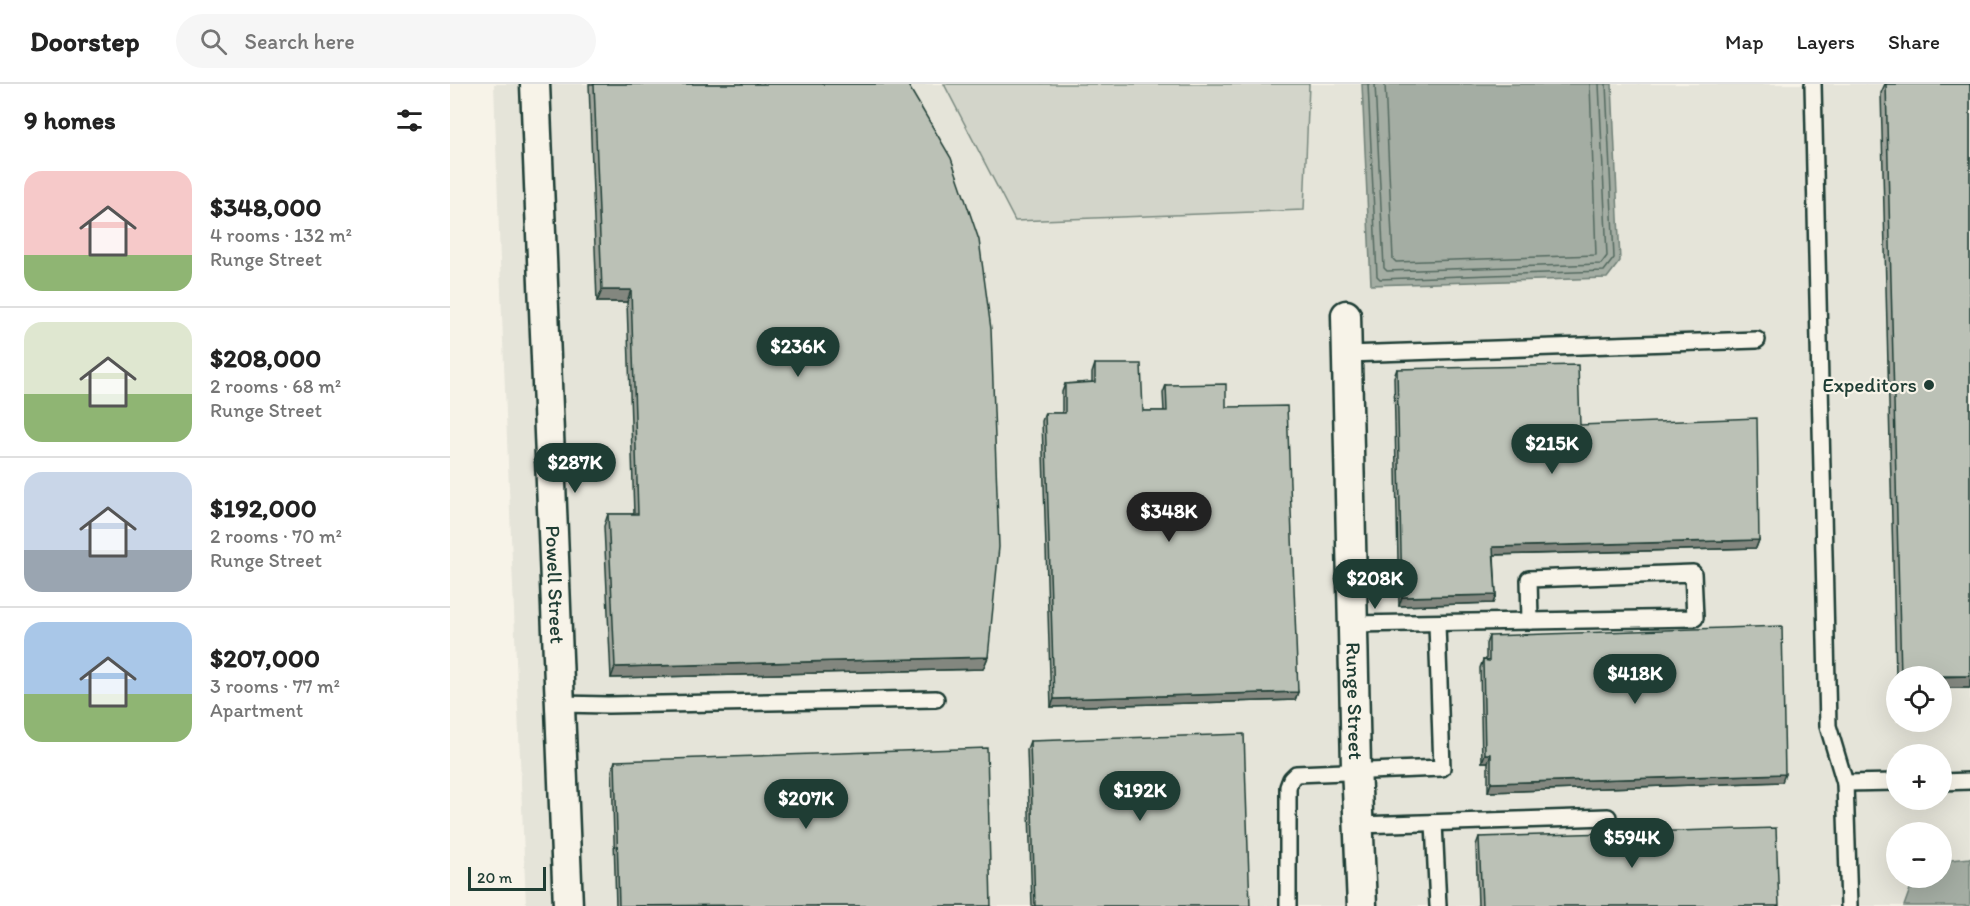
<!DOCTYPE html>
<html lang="en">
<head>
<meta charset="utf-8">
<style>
  body { margin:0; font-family:Itim,sans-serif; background:#f6f6f6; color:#222; height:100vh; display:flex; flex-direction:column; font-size:22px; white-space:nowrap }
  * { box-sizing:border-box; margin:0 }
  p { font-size:20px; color:#767676 }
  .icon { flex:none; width:33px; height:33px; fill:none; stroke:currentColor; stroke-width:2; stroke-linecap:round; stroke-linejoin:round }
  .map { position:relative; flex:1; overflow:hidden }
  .sheet { display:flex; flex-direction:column; background:#fff; width:450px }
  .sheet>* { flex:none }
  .buttons { position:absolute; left:1436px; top:582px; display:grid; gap:12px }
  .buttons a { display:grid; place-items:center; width:66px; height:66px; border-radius:50%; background:#fff; box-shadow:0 6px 24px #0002; font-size:30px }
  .scale { position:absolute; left:18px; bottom:15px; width:78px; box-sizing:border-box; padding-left:6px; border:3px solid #1f3d34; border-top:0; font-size:16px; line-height:21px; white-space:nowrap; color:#1f3d34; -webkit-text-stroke:4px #f7f3e8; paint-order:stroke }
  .price { position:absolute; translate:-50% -51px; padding:0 14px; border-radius:21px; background:#1f3d34; color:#fff; font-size:20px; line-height:39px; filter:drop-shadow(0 2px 3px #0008) }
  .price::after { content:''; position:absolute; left:50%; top:36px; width:18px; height:14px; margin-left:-9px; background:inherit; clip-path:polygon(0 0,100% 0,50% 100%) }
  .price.current { background:#222; color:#fff }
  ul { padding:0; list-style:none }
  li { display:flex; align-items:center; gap:18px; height:150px; padding:0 24px }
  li+li { border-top:2px solid #e0e0e0 }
  li span { display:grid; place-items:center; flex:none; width:168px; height:120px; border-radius:18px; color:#555 }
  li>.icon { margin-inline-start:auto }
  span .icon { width:72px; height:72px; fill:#fffc; stroke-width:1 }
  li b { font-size:26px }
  h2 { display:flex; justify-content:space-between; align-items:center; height:72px; padding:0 24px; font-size:26px }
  header { display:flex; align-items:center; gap:36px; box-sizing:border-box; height:84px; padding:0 30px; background:#fff; border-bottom:2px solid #e0e0e0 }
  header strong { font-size:28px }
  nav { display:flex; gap:33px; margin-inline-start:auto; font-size:21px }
  .search { width:420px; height:54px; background:#f6f6f6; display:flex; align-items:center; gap:15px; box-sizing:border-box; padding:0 21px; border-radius:33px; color:#767676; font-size:22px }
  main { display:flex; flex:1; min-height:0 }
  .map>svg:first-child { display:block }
</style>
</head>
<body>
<header>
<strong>Doorstep</strong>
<div class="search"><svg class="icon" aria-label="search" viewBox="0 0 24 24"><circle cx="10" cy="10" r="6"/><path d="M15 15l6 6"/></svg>Search here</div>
<nav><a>Map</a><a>Layers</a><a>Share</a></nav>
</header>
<main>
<section class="sheet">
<h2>9 homes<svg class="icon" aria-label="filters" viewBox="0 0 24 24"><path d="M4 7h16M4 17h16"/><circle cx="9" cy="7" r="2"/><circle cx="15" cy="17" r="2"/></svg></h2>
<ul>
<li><span style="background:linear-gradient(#f6c9c9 70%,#8fb573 0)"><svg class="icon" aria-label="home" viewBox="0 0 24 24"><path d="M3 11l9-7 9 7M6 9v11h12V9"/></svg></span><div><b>$348,000</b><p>4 rooms · 132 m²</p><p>Runge Street</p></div></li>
<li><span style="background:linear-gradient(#dfe7d0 60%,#8fb573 0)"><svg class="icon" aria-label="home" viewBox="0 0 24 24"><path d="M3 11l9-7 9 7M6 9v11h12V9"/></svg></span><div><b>$208,000</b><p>2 rooms · 68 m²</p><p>Runge Street</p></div></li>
<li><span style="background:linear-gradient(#c9d6e8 65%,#9aa5b1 0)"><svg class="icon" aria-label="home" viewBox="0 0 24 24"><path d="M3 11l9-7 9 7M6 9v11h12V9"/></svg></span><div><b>$192,000</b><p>2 rooms · 70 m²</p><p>Runge Street</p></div></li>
<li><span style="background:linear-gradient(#a9c7e8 60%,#8fb573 0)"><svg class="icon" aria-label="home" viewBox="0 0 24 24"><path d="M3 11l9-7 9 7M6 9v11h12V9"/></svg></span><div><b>$207,000</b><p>3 rooms · 77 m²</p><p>Apartment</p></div></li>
</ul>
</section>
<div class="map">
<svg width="1520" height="822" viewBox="0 0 1520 822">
  <rect width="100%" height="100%" fill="#f7f3e8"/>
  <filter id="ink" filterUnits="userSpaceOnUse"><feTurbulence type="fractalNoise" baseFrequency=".0167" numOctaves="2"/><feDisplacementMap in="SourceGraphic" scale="12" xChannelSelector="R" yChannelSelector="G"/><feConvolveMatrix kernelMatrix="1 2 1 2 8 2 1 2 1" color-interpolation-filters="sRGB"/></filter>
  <g filter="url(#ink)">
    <path fill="#e5e4d9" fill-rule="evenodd" d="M44,0H1520V822H76L51,207ZM1446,592H1491V638H1446ZM1446,670H1491V716H1446ZM1446,748H1491V794H1446Z"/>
    <path fill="#d3d5ca" stroke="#79897f" stroke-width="1.5" d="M494,0H859L854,126L565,137Z"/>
    <g fill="#a4ada3" stroke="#6f8077" stroke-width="1.5">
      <path d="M912,0H1162L1170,177L1157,194L921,201Z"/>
      <path d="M1520,774V822H1454L1464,794H1491V777Z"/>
    </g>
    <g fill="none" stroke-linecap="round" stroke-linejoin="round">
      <g stroke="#546a60" stroke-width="1.5">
        <path d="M918,0L927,192L930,195L1154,187L1164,174L1156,0"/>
        <path d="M925,0L934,184L937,187L1151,180L1157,172L1149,0"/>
        <path d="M935,0L943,175L946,178L1146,171L1140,0"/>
      </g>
      <defs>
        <g id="lane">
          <path d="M1363,0L1378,642L1395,699L1446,698"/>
          <path d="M897,270L1307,256"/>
          <path d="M1243,489L1245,534L1080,537L1079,495Z"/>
          <path d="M902,540L1080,537"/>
          <path d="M110,620L158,621L486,615"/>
          <path d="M1491,698L1520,697"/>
          <path d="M1395,699L1399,822"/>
          <path d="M984,739L988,822"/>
          <path d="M908,741L1158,733"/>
          <path d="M838,822V703L841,695L846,690L992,684L987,540"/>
        </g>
        <g id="street">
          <path id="s1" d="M85,0L118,822"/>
          <path id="s2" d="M896,231L906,682L912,822"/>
        </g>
      </defs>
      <use href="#lane" stroke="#1f3d34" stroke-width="20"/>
      <use href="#street" stroke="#1f3d34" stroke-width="33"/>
      <use href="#lane" stroke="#f7f3e8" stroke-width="15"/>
      <use href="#street" stroke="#f7f3e8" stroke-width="28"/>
    </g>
    <g fill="#a1a69d" stroke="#1f3d34" stroke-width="1.5">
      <path d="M139,0H457L538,573L533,585L161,594L154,442L158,430H184L177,218H147Z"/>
      <path d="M1435,0H1520V604H1491V592H1446L1431,9Z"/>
      <path d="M645,280L693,327H714L713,309L716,301L776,323L848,608L845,616L601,623L592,337L595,329H612V308L615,300L642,298V289Z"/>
      <path d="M947,285L1130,341L1309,456L1306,464L1044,471L1046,511L1043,519L949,522L944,293Z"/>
      <path d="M1039,552L1332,698L1038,708V678H1032L1030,584L1033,576H1036V560Z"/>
      <path d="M580,657L800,822H582L577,665Z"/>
      <path d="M165,677L541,822H166L162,686Z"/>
      <path d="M1029,753L1329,822H1028L1026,761Z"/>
    </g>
    <g fill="#83877f" stroke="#1f3d34" stroke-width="1.5">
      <path d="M152,206H181L177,218H147Z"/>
      <path d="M1309,456L1306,464L1040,471L1043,463Z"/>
      <path d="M1046,511L1043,519L949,522L952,513Z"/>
      <path d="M538,573L533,585L161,594L165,583Z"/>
      <path d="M1520,592V604H1491V593Z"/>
      <path d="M848,608L845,616L601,623L604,615Z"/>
      <path d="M1035,670H1041L1038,678H1032Z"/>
      <path d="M1335,690L1332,698L1038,708L1041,699Z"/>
    </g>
    <g fill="#bbc1b6" stroke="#1f3d34" stroke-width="1.5">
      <path d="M144,0H457L458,1L501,74L529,156L541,245L549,463L538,573L165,583L158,430H188L181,206H152Z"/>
      <path d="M1436,0H1520V592H1451Z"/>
      <path d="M645,280H691L693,327H717L716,301L776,300V323L837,322L848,608L604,615L595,329H615V300L645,298Z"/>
      <path d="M1128,281L1130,341L1307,334L1309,456L1043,463L1046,511L952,513L947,285Z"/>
      <path d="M1332,542L1335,690L1041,699V670H1035L1033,576L1039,577V552Z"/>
      <path d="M794,650L800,822H585L580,657Z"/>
      <path d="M537,664L541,822H299V821L169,822L165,677Z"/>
      <path d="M1326,744L1329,822H1032L1029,753Z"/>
    </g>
  </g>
  <circle fill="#1f3d34" stroke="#f7f3e8" stroke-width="2" cx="1479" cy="301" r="6"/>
  <g text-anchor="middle" stroke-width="4.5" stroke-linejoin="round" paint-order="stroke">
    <g font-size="21" fill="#1f3d34" stroke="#f7f3e8" text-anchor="end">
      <text x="1467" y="308">Expeditors</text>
    </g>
    <g font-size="21" fill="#1f3d34" stroke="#f7f3e8">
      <text dy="7" stroke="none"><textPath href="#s1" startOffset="501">Powell Street</textPath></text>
      <text dy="7" stroke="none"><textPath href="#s2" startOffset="386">Runge Street</textPath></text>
    </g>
  </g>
</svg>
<div class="buttons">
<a><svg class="icon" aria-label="locate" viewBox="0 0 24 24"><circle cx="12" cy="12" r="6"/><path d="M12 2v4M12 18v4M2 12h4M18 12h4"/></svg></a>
<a>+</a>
<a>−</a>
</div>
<div class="scale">20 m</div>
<b class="price" style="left:348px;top:294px">$236K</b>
<b class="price" style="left:1102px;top:391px">$215K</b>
<b class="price" style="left:125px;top:410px">$287K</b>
<b class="price current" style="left:719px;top:459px">$348K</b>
<b class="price" style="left:925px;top:526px">$208K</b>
<b class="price" style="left:1185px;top:621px">$418K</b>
<b class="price" style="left:690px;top:738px">$192K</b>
<b class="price" style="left:356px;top:746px">$207K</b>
<b class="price" style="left:1182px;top:785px">$594K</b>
</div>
</main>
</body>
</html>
